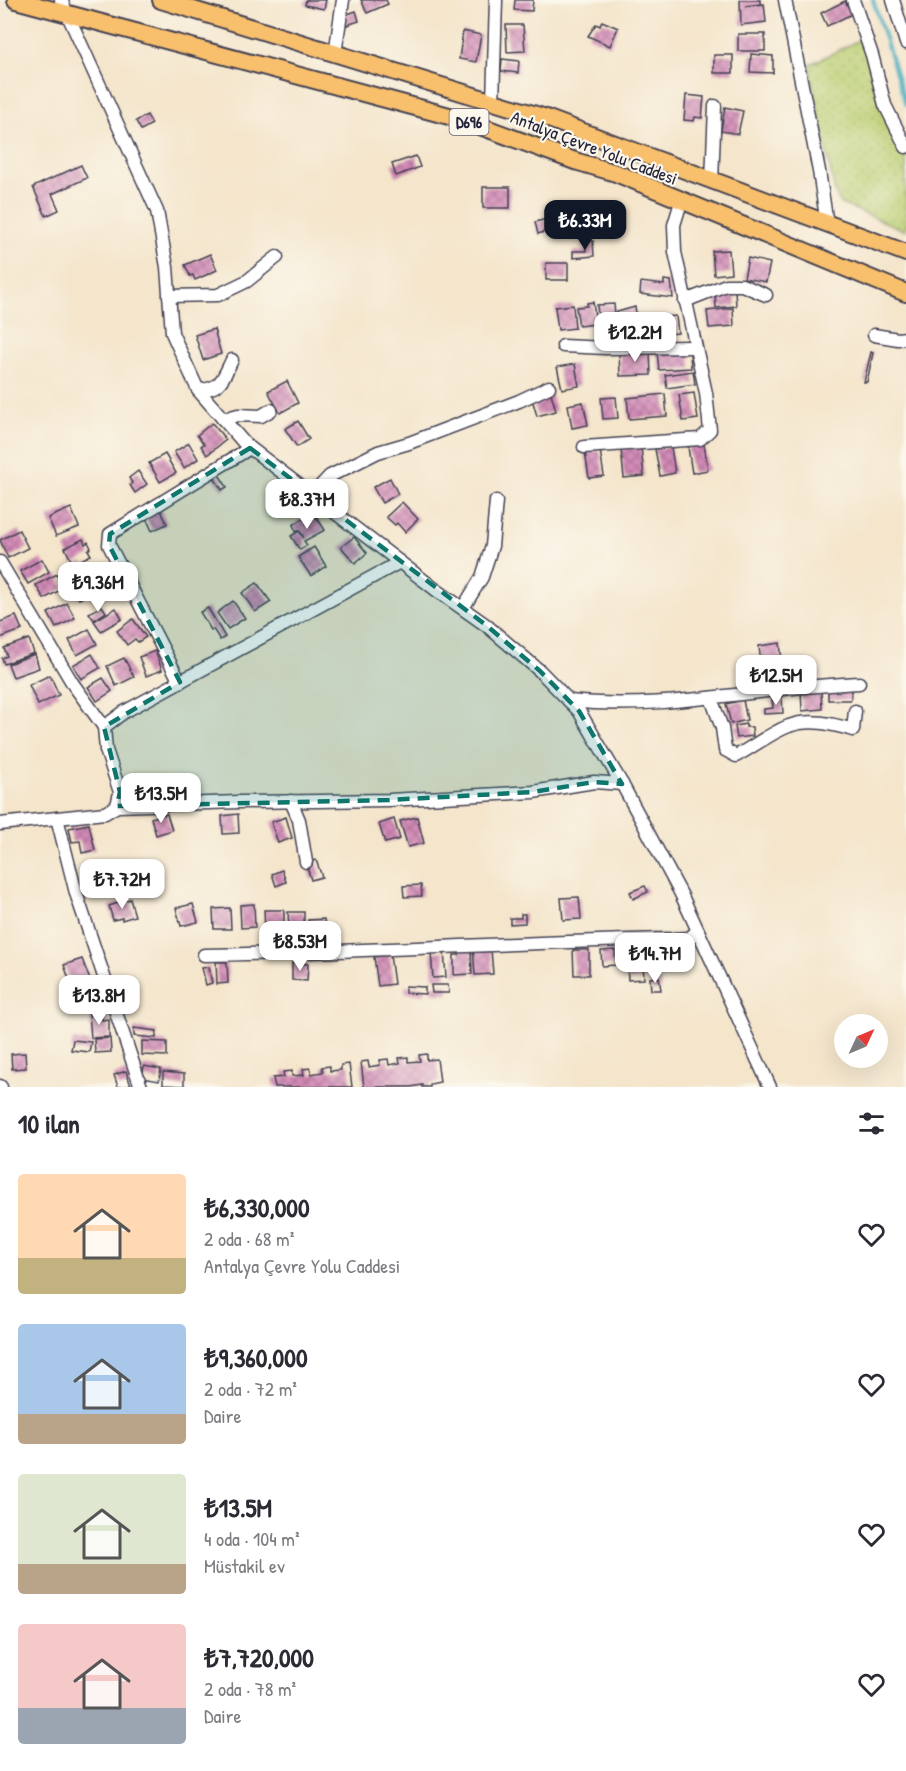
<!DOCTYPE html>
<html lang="tr">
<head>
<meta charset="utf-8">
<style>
  body { margin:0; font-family:"Patrick Hand",sans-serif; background:#f7f7f7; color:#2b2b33; height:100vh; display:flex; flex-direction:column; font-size:22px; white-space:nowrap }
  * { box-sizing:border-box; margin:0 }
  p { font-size:20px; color:#7c7c81 }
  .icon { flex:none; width:33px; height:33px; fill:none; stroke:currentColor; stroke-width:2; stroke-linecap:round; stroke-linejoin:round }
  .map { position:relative; height:1087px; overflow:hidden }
  .details { display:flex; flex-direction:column; background:#fff; flex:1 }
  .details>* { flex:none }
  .needle { width:39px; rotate:46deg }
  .buttons { position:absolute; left:834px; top:1014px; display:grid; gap:12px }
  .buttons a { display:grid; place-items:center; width:54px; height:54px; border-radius:50%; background:#fff; box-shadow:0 6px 24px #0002; font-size:30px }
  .price { position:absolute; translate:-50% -51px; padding:0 14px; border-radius:12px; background:#fff; color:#222; font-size:20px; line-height:39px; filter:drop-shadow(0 2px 3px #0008) }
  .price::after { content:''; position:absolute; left:50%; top:36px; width:18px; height:14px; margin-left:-9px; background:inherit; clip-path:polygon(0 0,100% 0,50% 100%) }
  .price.active { background:#111827; color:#fff }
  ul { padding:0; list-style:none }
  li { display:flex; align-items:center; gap:18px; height:150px; padding:0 18px }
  li span { display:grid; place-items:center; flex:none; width:168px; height:120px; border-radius:6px; color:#555 }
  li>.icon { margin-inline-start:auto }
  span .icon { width:72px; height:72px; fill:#fffc; stroke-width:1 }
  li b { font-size:26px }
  h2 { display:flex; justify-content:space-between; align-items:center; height:72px; padding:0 18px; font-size:26px }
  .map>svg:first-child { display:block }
</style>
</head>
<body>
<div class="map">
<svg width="906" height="1087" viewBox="0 0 906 1087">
  <defs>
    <pattern id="park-dots" width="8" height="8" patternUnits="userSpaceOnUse" patternTransform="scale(1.5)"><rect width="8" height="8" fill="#bacd70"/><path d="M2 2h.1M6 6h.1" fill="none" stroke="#a0b062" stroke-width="1.8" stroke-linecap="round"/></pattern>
    <pattern id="building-cross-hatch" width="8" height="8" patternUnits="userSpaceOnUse" patternTransform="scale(1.5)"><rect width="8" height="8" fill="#d38bb7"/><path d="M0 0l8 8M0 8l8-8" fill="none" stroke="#ab7196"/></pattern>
  </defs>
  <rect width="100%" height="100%" fill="#fbf7ec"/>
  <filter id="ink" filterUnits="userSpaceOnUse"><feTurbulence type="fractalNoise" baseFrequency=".0167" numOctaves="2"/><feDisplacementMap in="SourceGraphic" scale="12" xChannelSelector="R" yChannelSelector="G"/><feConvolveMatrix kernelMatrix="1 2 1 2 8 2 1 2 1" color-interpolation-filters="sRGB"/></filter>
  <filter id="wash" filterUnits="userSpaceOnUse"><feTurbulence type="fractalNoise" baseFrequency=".008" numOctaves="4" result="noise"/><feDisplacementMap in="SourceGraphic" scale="24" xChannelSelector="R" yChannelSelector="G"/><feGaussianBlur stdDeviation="1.35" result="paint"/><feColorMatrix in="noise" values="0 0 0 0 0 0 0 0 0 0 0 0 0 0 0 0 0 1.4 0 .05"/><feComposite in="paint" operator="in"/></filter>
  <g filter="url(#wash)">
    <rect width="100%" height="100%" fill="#f4e5cb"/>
    <path fill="url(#park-dots)" stroke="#6e7856" stroke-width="1.5" d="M863,38L906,152V231L841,204L835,193L809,65Z"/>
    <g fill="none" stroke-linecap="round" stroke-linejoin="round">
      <path stroke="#41acc1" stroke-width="4" d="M873,0L906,105"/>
    </g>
    <g id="blocks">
      <g fill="url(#building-cross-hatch)">
        <path d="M306,0H326L324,9L305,5Z"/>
        <path d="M361,0H386L388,4L367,13Z"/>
        <path d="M515,0H533L532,11L514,10Z"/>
        <path d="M740,0H760V4L746,6L764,4L766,22L741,25Z"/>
        <path d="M845,1L852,14L827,26L821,13Z"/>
        <path d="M356,11L359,21L344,26L342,16Z"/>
        <path d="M602,21L618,28L610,46L588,36L596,24L600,26Z"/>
        <path d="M506,25H523L525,51L507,52Z"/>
        <path d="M463,31L481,35L476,62L459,59Z"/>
        <rect x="738" y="34" width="27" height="17"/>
        <path d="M751,54L773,56V73L750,72Z"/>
        <rect x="714" y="55" width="19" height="18"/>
        <path d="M502,59L519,61L518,73L501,71Z"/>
        <path d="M686,95L704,97L702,118L695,117L694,121L684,120Z"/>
        <path d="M725,107L743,111L738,134L721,131Z"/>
        <path d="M147,115L152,124L141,130L136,121Z"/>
        <path d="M416,156L420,167L396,176L392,164Z"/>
        <path d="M81,165L87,178L52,194L59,210L46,216L33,187Z"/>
        <rect x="483" y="187" width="27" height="21"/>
        <path d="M547,219L550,230L538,234L535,222Z"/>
        <path d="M585,241H593L594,256L573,258V251H586Z"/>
        <path d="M729,250L731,273L714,275L712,251Z"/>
        <path d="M210,254L217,270L195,280L193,275L190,276L185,265Z"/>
        <path d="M748,258L770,263L766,282L744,278Z"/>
        <rect x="546" y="263" width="22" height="17"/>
        <path d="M664,280L671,281L673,298L640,294L641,282L664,285Z"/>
        <path d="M735,290L736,306L716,308L715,292Z"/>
        <path d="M593,302L596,324L579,326L576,307L587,306V303Z"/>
        <path d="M614,304L616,325H599L597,305Z"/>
        <path d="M573,305L575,328L558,330L555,307Z"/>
        <path d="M635,307L639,331L620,334L617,312Z"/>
        <path d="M733,308L734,326L709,328L707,311Z"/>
        <path d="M676,316L678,333L656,335L655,318Z"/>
        <path d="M214,329L221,354L203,360L195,335Z"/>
        <path d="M687,350V353H690L691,368L659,370L657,352Z"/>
        <path d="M650,351L651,375L620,376L619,352Z"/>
        <path d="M871,352L873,353L867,382H864Z"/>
        <path d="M575,364L579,386L562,389L557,367Z"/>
        <path d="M693,371L695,384L667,388L665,375Z"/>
        <path d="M287,381L298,403L280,413L268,391Z"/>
        <path d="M551,393L556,411L537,416L532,399Z"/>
        <path d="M694,393L698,419L683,421L679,395Z"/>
        <path d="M665,394L667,416L629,419L627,398Z"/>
        <path d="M616,397L618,418L603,419L601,398Z"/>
        <path d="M583,402L588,425L572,428L568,405Z"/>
        <path d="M298,421L309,439L297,447L285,429Z"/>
        <path d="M212,423L226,440L207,455L201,446L204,444L197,435Z"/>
        <path d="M189,443L198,459L184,468L174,452Z"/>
        <path d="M704,444L708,470L692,473L688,447Z"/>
        <path d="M641,447L644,476L624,478L621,449Z"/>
        <path d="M671,447L675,473L660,476L655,449Z"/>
        <path d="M600,450L604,476L589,478L585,452Z"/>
        <path d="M165,454L176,473L160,482L149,463Z"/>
        <path d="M216,470L227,487L222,490L211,473Z"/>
        <path d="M138,471L147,484L135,493L130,485L132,483L129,478Z"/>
        <path d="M390,478L398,494L382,503L373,487Z"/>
        <path d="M402,502L418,519L405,532L397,523L395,525L386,517Z"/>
        <path d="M71,508L79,527L56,536L48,518Z"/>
        <path d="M160,508L167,524L152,531L145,515Z"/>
        <path d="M313,512L325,530L304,541L307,545L300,550L291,536L299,531L304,538L299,530L296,531L293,525Z"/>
        <path d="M19,530L28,548L8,558L0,540Z"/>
        <path d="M354,537L367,553L355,563L341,547Z"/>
        <path d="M83,539L85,544L88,542L91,548L88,550L91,555L73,564L65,548Z"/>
        <path d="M314,547L326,566L311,576L298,557Z"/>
        <path d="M42,559L49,572L28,584L20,571Z"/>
        <path d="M82,562L87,572L73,580L68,570Z"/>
        <path d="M57,574L64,588L44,599L36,585Z"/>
        <path d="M91,578L97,590L79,599L73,587Z"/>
        <path d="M257,583L271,602L255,612L242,593Z"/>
        <path d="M233,601L245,618L228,629L217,613Z"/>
        <path d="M67,603L75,618L56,628L48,613Z"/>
        <path d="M102,606L106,612L94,620L89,613Z"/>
        <path d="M116,608L122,619L101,631L94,621Z"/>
        <path d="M208,608L225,637L220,640L213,629L211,630L200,612Z"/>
        <path d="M16,616L22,630L0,638V622Z"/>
        <path d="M133,619L146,637L138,642L135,639L127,645L117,631Z"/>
        <path d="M89,629L97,644L77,655L69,640Z"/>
        <path d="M29,639L34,653L4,664L2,658L7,656L4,648Z"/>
        <path d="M780,643L782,661L761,664L759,646Z"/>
        <path d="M155,651L162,670L146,676L139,657Z"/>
        <path d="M35,654L39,668L13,677L8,664Z"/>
        <path d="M92,654L100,668L81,679L73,665Z"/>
        <path d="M124,658L134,677L116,686L107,666Z"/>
        <path d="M50,675L59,695L38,705L29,685Z"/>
        <path d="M103,678L112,691L97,701L88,687Z"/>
        <path d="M851,687V700H828V688Z"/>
        <path d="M821,690L822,709L802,711L801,691Z"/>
        <path d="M772,697H782L783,713L764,714V709L773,708Z"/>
        <path d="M743,700L747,720L731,724L726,704Z"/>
        <path d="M746,724V727H752L753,736L737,738L735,726Z"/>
        <path d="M167,814L172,830L156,835L151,818Z"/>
        <path d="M238,814L239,833L223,834L222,816Z"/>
        <path d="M286,817L292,838L278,843L271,822Z"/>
        <path d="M417,817L424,843L408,847L400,821Z"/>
        <path d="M394,819L400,839L385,843L379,824Z"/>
        <path d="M89,824L95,850L82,853L80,841L72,842L69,828Z"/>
        <path d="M316,860L322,877L311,880L306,863Z"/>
        <path d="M282,870L286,882L276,886L272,874Z"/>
        <path d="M421,885L422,896L404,897L403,886Z"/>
        <path d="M645,886L648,892L633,899L630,892Z"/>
        <path d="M579,897L581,919L563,920L561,898Z"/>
        <path d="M130,899L135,916L122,920V918L113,920L109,906Z"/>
        <path d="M193,904L198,922L181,926L176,908Z"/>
        <path d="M254,904L255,927L241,928L240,905Z"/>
        <path d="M230,908L231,929H214L213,909Z"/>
        <path d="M264,910H284V931L265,932Z"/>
        <path d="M288,912H304V929H289Z"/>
        <path d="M521,914H525V923L510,924V918H521Z"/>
        <path d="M324,919L325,928L309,929L308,920Z"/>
        <path d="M473,947L491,949L493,974L475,975Z"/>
        <path d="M684,948L685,967L654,968L653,949Z"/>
        <path d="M459,949L471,951L472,974L454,975V955H459Z"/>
        <path d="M642,949L644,979L628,980L626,950Z"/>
        <path d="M573,950H589V975H574Z"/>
        <path d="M615,950L616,965L602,966L601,951Z"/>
        <path d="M444,951L446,977L433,978L431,952Z"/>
        <path d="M390,955L394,984L378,986L374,957Z"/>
        <path d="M82,959L90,980L72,987L64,965Z"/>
        <path d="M216,962H227L228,983L217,984Z"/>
        <path d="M292,963L308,964L307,981L292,980Z"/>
        <path d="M209,967L212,983L206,985L202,968Z"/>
        <path d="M659,977L661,990H651L650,978Z"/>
        <path d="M431,985H448L449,993H432Z"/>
        <path d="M405,986L425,987V994L405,993Z"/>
        <rect x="81" y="994" width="16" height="17"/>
        <path d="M101,1012L102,1020L109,1019V1037L91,1038L89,1013Z"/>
        <path d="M134,1028L157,1031L156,1038L134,1036Z"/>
        <path d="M110,1038L111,1052L95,1053L94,1039Z"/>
        <path d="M73,1040L91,1042L89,1052L71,1050Z"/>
        <path d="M142,1041L167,1042V1056L142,1055Z"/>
        <path d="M25,1053L26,1068L12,1069L11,1054Z"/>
        <path d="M427,1054V1060L437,1059L440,1082L430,1084V1087H422V1085L411,1087H364L361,1062L368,1061L369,1067L380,1065V1060L388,1059L389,1065L400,1063L399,1058L408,1057V1062L420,1061L419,1055Z"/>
        <path d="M349,1064L352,1087H275L273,1078L284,1077L283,1072L292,1071V1076L304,1075L303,1069L310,1068L311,1074L323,1072L322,1067L330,1066V1071L341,1070V1065Z"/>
        <path d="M144,1066L161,1069L159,1081L142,1078Z"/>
        <path d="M126,1071L131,1086L118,1087L114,1075Z"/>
        <path d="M163,1072L184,1074V1086L163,1085Z"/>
      </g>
    </g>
  </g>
  <g filter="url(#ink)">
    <use href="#blocks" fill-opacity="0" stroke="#423f51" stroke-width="1.5"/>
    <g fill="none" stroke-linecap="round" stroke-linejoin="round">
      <defs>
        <g id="minor">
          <path d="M61,0L157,211L167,267L172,333L198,390L245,444L435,589L486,625L540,671L579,711L622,784L681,894L770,1087"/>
          <path d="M785,0L819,171L827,224"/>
          <path d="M853,0L872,55L885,105L906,147"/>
          <path d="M893,0L906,43"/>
          <path d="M335,54L343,0"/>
          <path d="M493,102L496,0"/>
          <path d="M712,181L715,106"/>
          <path d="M169,296L218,295L247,281L277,257"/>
          <path d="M685,301L726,285H742L766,295"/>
          <path d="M874,335L898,339L906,338"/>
          <path d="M563,346L606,348L695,347"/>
          <path d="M198,390C221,390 223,378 232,360"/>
          <path d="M223,419L238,415L261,416L271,410"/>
          <path d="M584,447L700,439L710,430L706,393L675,252L674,225L681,202"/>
          <path d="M312,495L330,476L378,452L409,443L519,401L549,387"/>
          <path d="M0,562L73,684L104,727"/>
          <path d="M463,608L482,577L492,546L496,501"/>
          <path d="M180,682L109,545L110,534L250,448"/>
          <path d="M711,698L722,728L725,750L736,756C751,748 774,731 789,726C809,718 833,724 853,730L855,711"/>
          <path d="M569,701C636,708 700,699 767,691C797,687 829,685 859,683"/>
          <path d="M291,801L299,820L306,862"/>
          <path d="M117,806L239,802L389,800L533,792L594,782L622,784"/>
          <path d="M57,818L76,893L141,1087"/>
          <path d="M0,824L105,813L117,806L120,792L106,750L104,727L124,712L400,562"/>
          <path d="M204,955C361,952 517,942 673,939L689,938L698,931"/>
          <path d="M0,1086L1,1087"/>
        </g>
        <g id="highway">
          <path d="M16,0L464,120L575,161L616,173L906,293"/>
          <path d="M161,0L546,118L906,253"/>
        </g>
      </defs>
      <use href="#minor" stroke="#423f51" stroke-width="15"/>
      <use href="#highway" stroke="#423f51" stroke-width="20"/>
      <use href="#minor" stroke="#fff" stroke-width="12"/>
      <use href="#highway" stroke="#f8bf6c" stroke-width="16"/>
    </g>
  </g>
  <path fill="#0f766e" fill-opacity="0.2" stroke="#0f766e" stroke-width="4.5" stroke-dasharray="12 8" stroke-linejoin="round" d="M250,448L486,625L540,671L579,711L622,784L594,782L533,792L389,800L117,806L120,792L104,727L180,682L109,545L110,534Z"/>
  <g text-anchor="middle" stroke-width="4.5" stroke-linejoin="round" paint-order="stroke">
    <rect fill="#fbf7ec" stroke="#636270" stroke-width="1.5" x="449.5" y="109" width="39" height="26" rx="4.5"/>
    <g font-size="16" font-weight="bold" fill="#22223b">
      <text x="469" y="128">D696</text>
    </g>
    <g font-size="18" fill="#22223b" stroke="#fbf7ec">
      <text transform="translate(594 148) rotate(21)" y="6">Antalya Çevre Yolu Caddesi</text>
    </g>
  </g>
</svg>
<div class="buttons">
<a><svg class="needle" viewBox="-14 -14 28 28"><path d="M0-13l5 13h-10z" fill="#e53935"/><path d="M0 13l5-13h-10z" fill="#7c7c81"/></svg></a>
</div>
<b class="price active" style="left:585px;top:251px">₺6.33M</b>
<b class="price" style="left:635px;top:363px">₺12.2M</b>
<b class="price" style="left:307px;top:530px">₺8.37M</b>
<b class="price" style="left:98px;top:613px">₺9.36M</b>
<b class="price" style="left:776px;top:706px">₺12.5M</b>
<b class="price" style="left:161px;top:824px">₺13.5M</b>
<b class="price" style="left:122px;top:910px">₺7.72M</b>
<b class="price" style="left:300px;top:972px">₺8.53M</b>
<b class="price" style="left:655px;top:984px">₺14.7M</b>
<b class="price" style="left:99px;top:1026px">₺13.8M</b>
</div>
<section class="details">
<h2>10 ilan<svg class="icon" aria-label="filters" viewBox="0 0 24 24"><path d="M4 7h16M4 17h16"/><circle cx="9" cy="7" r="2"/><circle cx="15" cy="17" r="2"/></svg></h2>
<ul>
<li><span style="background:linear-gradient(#ffd9b3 70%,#c2b280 0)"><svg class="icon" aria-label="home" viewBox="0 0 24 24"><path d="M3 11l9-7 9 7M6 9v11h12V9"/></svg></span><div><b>₺6,330,000</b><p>2 oda · 68 m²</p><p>Antalya Çevre Yolu Caddesi</p></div><svg class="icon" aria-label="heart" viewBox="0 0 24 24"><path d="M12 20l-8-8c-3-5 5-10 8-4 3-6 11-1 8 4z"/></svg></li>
<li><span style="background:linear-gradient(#a9c7e8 75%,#b9a48a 0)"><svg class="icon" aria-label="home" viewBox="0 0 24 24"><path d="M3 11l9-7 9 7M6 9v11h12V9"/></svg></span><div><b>₺9,360,000</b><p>2 oda · 72 m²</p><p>Daire</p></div><svg class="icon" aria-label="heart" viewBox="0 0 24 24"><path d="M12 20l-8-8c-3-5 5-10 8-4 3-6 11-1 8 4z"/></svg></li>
<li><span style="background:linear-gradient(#dfe7d0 75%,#b9a48a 0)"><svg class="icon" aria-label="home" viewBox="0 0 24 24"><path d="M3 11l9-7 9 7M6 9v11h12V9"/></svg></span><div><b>₺13.5M</b><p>4 oda · 104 m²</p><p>Müstakil ev</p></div><svg class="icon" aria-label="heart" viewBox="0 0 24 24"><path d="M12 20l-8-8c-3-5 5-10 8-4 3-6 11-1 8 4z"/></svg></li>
<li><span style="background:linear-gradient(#f6c9c9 70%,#9aa5b1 0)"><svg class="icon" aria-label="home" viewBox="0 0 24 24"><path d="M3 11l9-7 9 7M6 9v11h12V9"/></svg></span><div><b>₺7,720,000</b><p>2 oda · 78 m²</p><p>Daire</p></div><svg class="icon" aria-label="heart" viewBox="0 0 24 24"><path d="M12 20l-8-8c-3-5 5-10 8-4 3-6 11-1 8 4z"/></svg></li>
</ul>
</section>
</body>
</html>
